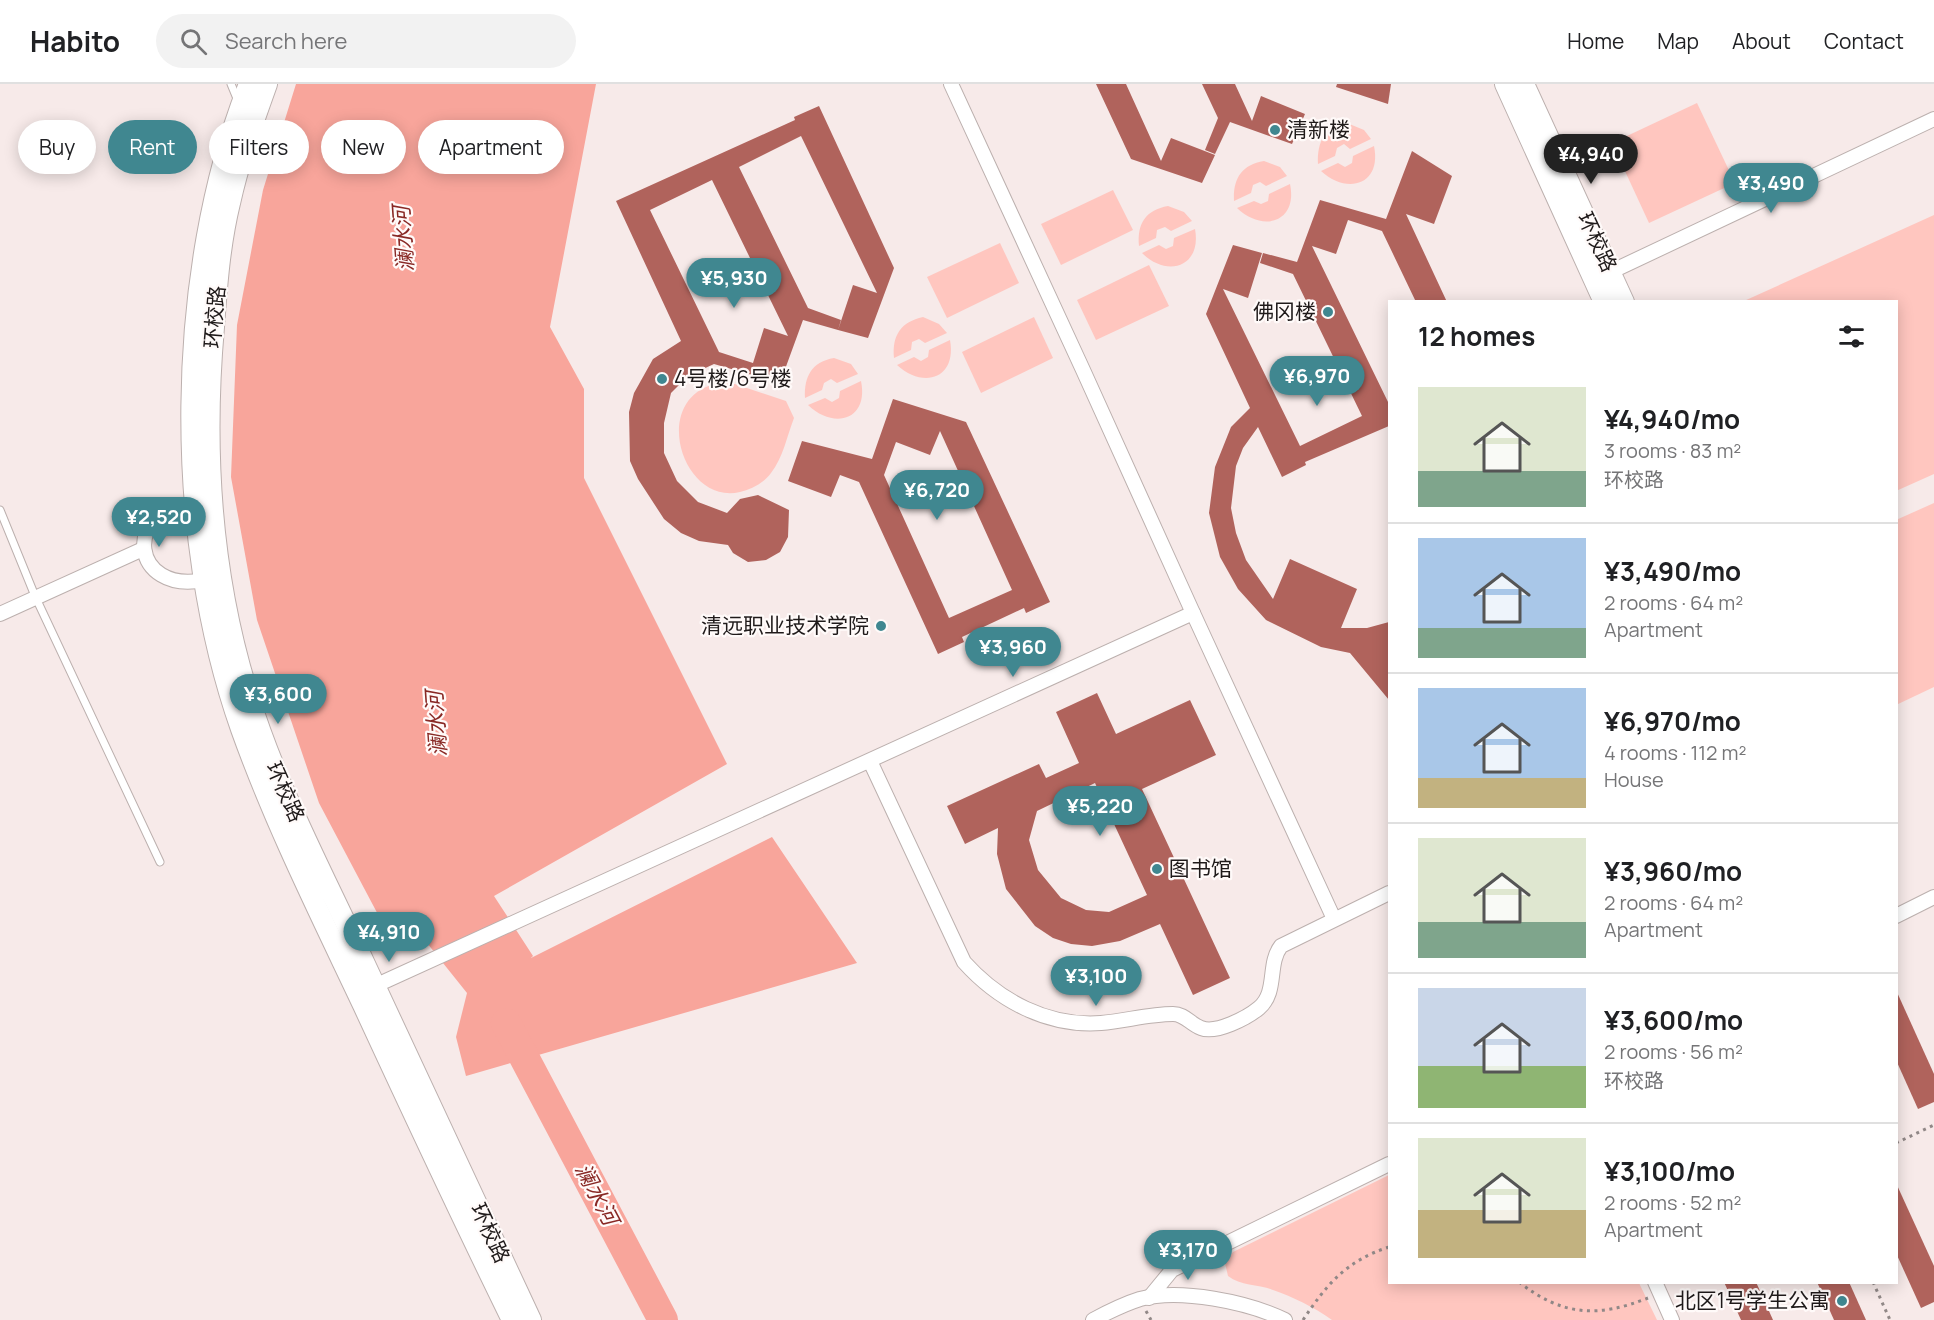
<!DOCTYPE html>
<html lang="en">
<head>
<meta charset="utf-8">
<style>
  body { margin:0; font-family:Manrope,"Noto Sans SC",sans-serif; background:#f2f2f2; color:#202124; height:100vh; display:flex; flex-direction:column; font-size:22px; white-space:nowrap }
  * { box-sizing:border-box; margin:0 }
  p { font-size:20px; color:#757577 }
  .icon { flex:none; width:33px; height:33px; fill:none; stroke:currentColor; stroke-width:2; stroke-linecap:round; stroke-linejoin:round }
  .map { position:relative; flex:1; overflow:hidden }
  .details { position:absolute; left:1388px; top:216px; width:510px; height:984px; display:flex; flex-direction:column; background:#fff; border-radius:0px; box-shadow:0 3px 15px #0003 }
  .details>* { flex:none }
  .hud { position:absolute; left:18px; top:36px; width:570px; height:54px; display:flex; gap:12px }
  .price { position:absolute; translate:-50% -51px; padding:0 14px; border-radius:21px; background:#408790; color:#fff; font-size:20px; line-height:39px; filter:drop-shadow(0 2px 3px #0008) }
  .price::after { content:''; position:absolute; left:50%; top:36px; width:18px; height:14px; margin-left:-9px; background:inherit; clip-path:polygon(0 0,100% 0,50% 100%) }
  .price.selected { background:#222; color:#fff }
  ul { padding:0; list-style:none }
  li { display:flex; align-items:center; gap:18px; height:150px; padding:0 30px }
  li+li { border-top:2px solid #e0e0e0 }
  li span { display:grid; place-items:center; flex:none; width:168px; height:120px; border-radius:0px; color:#555 }
  li>.icon { margin-inline-start:auto }
  span .icon { width:72px; height:72px; fill:#fffc; stroke-width:1 }
  li b { font-size:26px }
  h2 { display:flex; justify-content:space-between; align-items:center; height:72px; padding:0 30px; font-size:26px }
  .pill { padding:0 21px; border-radius:27px; background:#fff; box-shadow:0 3px 15px #0003; font-size:21px; line-height:54px }
  .pill.selected { background:#408790; color:#fff }
  header { display:flex; align-items:center; gap:36px; box-sizing:border-box; height:84px; padding:0 30px; background:#fff; border-bottom:2px solid #e0e0e0 }
  header strong { font-size:28px }
  nav { display:flex; gap:33px; margin-inline-start:auto; font-size:21px }
  .search { width:420px; height:54px; background:#f2f2f2; display:flex; align-items:center; gap:15px; box-sizing:border-box; padding:0 21px; border-radius:33px; color:#757577; font-size:22px }
  .map>svg:first-child { display:block }
</style>
</head>
<body>
<header>
<strong>Habito</strong>
<div class="search"><svg class="icon" aria-label="search" viewBox="0 0 24 24"><circle cx="10" cy="10" r="6"/><path d="M15 15l6 6"/></svg>Search here</div>
<nav><a>Home</a><a>Map</a><a>About</a><a>Contact</a></nav>
</header>
<div class="map">
<svg width="1934" height="1236" viewBox="0 0 1934 1236">
  <rect width="100%" height="100%" fill="#f7eae9"/>
  <g fill="#ffc6bf">
    <path d="M1697,19L1735,99L1649,139L1612,59Z"/>
    <path d="M1347,39L1364,46L1371,55L1350,65L1344,60L1337,64L1335,72L1318,80C1317,57 1325,43 1347,39Z"/>
    <path d="M1374,62C1382,101 1347,111 1321,87L1338,79L1345,83L1352,79L1353,72Z"/>
    <path d="M1264,77L1280,83L1287,92L1266,102L1260,98L1253,101L1251,109L1234,117C1233,95 1241,81 1264,77Z"/>
    <path d="M1290,100C1298,138 1263,149 1237,124L1254,117L1261,120L1268,117L1269,110Z"/>
    <path d="M1113,106L1133,146L1061,181L1041,140Z"/>
    <path d="M1168,122L1184,128L1192,137L1171,147L1165,143L1157,146L1156,154L1139,162C1137,139 1146,126 1168,122Z"/>
    <path d="M1934,131V390L1896,407V218L1744,217Z"/>
    <path d="M1195,145C1202,183 1167,194 1142,169L1159,161L1166,165L1173,162L1174,154Z"/>
    <path d="M1000,159L1019,199L947,234L927,193Z"/>
    <path d="M1149,181L1169,222L1096,256L1077,216Z"/>
    <path d="M923,233L939,240L947,249L925,259L919,255L912,258L911,266L894,274C892,251 901,238 923,233Z"/>
    <path d="M1034,233L1053,274L981,309L962,268Z"/>
    <path d="M950,256C957,295 923,305 897,281L914,273L921,277L928,273L929,266Z"/>
    <path d="M834,274L851,280L858,290L837,299L831,295L824,299L822,306L805,314C804,292 812,278 834,274Z"/>
    <path d="M861,297C869,336 834,346 808,321L825,314L832,318L839,314L840,307Z"/>
    <path d="M720,299L735,300L786,317L794,334C787,352 783,374 771,389C764,399 751,405 740,408C681,422 648,311 720,299Z"/>
    <path d="M1934,419V603L1896,621V436Z"/>
    <path d="M1389,1091V1198L1639,1199L1657,1236H1332C1314,1223 1293,1213 1273,1206C1258,1200 1241,1202 1228,1192L1225,1179L1233,1168Z"/>
  </g>
  <path fill="#f8a59b" d="M296,0H596L550,243L584,305V394L727,680L494,812L533,872L531,874L772,753L857,879L466,992L456,953L467,909L415,844L383,840L319,719L257,536L231,393L237,241L263,106Z"/>
  <g fill="none" stroke-linecap="round" stroke-linejoin="round">
    <path stroke="#f8a59b" stroke-width="30" d="M506,939L663,1236"/>
  </g>
  <g fill="#b0635c" fill-rule="evenodd">
    <path d="M1096,0H1126L1161,77L1171,54L1215,71L1202,99L1131,75Z"/>
    <path d="M1202,0H1235L1252,37L1261,12L1305,30L1292,60L1230,38L1215,70L1205,66L1218,34Z"/>
    <path d="M1337,0H1391L1388,20L1336,3Z"/>
    <path d="M819,22L894,184L868,254L838,246L853,201L877,209L801,52L739,83L808,224L841,236L838,246L803,236L780,299L714,280L688,292L671,309L664,339V369L677,397L698,418L727,429L740,415L758,411L789,426L788,453L780,468L766,476L748,478L733,469L728,461L699,457L681,449L664,435L638,395L630,377L629,328L634,309L653,275L681,257L616,117L795,36L794,33ZM712,96L788,252L764,244L753,279L719,268L650,126Z"/>
    <path d="M1412,67L1452,92L1434,140L1406,130L1447,218H1416L1382,147L1348,136L1336,170L1312,162L1389,320V342L1305,378L1306,381L1282,393L1258,343L1243,364L1236,382L1231,424L1236,449L1246,476L1273,515L1290,475L1357,505L1341,544H1367L1389,538V616L1350,569L1321,563L1266,536L1238,505L1220,473L1209,429L1215,383L1231,343L1250,324L1206,230L1233,161L1262,169L1248,214L1223,205L1300,362L1362,332L1293,190L1260,179L1263,169L1297,178L1320,116L1386,135Z"/>
    <path d="M893,315L966,338L1050,518L1026,529L1024,524L962,553L964,558L938,570L859,398L840,391L831,413L788,397L802,357L872,375ZM940,347L1012,506L949,534L884,391L896,358L930,371Z"/>
    <path d="M1097,609L1116,650L1190,616L1216,671L1142,705L1230,894L1193,911L1160,840L1120,857L1092,862L1071,860L1053,854L1035,842L1006,805L997,770L998,744L965,760L947,722L1039,680L1046,694L1079,679L1056,628ZM1095,699L1147,811L1109,828L1086,826L1061,814L1038,786L1029,756L1037,727Z"/>
    <path d="M1896,906L1934,990V1018L1918,1025L1896,976Z"/>
    <path d="M1896,1099L1934,1182V1218L1921,1224L1896,1169Z"/>
    <path d="M1724,1198H1756L1773,1236H1741Z"/>
    <path d="M1817,1198H1849L1866,1236H1834Z"/>
  </g>
  <g fill="none" stroke-linecap="round" stroke-linejoin="round">
    <defs>
      <g id="lane">
        <path d="M231,0L238,17"/>
        <path d="M0,426L35,512L160,778"/>
      </g>
      <g id="street">
        <path d="M951,0L1083,286L1193,529"/>
        <path d="M1604,191L1934,35"/>
        <path d="M195,422C121,423 131,511 204,496"/>
        <path d="M0,530L143,465"/>
        <path d="M870,677L964,878C999,917 1048,943 1101,939C1125,937 1149,930 1173,930C1185,930 1190,940 1201,944C1216,950 1247,934 1259,924C1278,908 1267,880 1281,862L1389,809"/>
        <path d="M1896,832L1934,813"/>
        <path d="M368,905L1193,529L1334,835"/>
        <path d="M1655,1198L1672,1236"/>
        <path d="M1149,1214L1172,1186L1389,1080"/>
        <path d="M1093,1236C1108,1228 1124,1220 1140,1215C1180,1204 1248,1218 1285,1236"/>
      </g>
      <g id="secondary">
        <path d="M249,0C174,191 173,452 241,645C275,740 320,830 363,921C412,1027 461,1132 512,1236"/>
        <path d="M267,0C253,39 239,78 230,119C220,160 217,201 214,243C203,368 211,493 249,613C278,706 324,791 364,878C419,998 475,1117 531,1236"/>
        <path d="M1505,0L1604,218"/>
        <path d="M1524,0L1624,218"/>
      </g>
    </defs>
    <use href="#lane" stroke="#bcb0ae" stroke-width="9"/>
    <use href="#street" stroke="#bcb0ae" stroke-width="16"/>
    <use href="#secondary" stroke="#bcb0ae" stroke-width="22"/>
    <g stroke="#918887" stroke-width="3" stroke-dasharray="3 4.5" stroke-linecap="butt">
      <path d="M1896,1059L1934,1041"/>
      <path d="M1519,1198C1562,1232 1598,1234 1648,1214"/>
      <path d="M1873,1198L1890,1236"/>
      <path d="M1146,1227L1151,1236"/>
      <path d="M1303,1236C1327,1200 1346,1177 1389,1163"/>
    </g>
    <use href="#lane" stroke="#fff" stroke-width="7"/>
    <use href="#street" stroke="#fff" stroke-width="14"/>
    <use href="#secondary" stroke="#fff" stroke-width="20"/>
  </g>
  <g fill="#408790" stroke="#fffaf9" stroke-width="2">
    <circle cx="1275" cy="46" r="6"/>
    <circle cx="1328" cy="228" r="6"/>
    <circle cx="662" cy="295" r="6"/>
    <circle cx="881" cy="542" r="6"/>
    <circle cx="1157" cy="785" r="6"/>
    <circle cx="1842" cy="1217" r="6"/>
  </g>
  <g text-anchor="middle" stroke-width="4.5" stroke-linejoin="round" paint-order="stroke">
    <g font-size="21" fill="#1f1a1a" stroke="#fffaf9" text-anchor="start">
      <text x="1287" y="53">清新楼</text>
      <text x="1316" y="235" text-anchor="end">佛冈楼</text>
      <text x="674" y="302">4号楼/6号楼</text>
      <text x="869" y="549" text-anchor="end">清远职业技术学院</text>
      <text x="1169" y="792">图书馆</text>
      <text x="1830" y="1224" text-anchor="end">北区1号学生公寓</text>
    </g>
    <g font-size="21" fill="#1f1a1a" stroke="#fffaf9">
      <text transform="translate(1597 158) rotate(65)" y="7">环校路</text>
      <text transform="translate(215 233) rotate(-85)" y="7">环校路</text>
      <text transform="translate(285 708) rotate(66)" y="7">环校路</text>
      <text transform="translate(490 1149) rotate(65)" y="7">环校路</text>
    </g>
    <g font-size="22" font-style="italic" fill="#892925" stroke="#fffaf9">
      <text transform="translate(403 155) rotate(-94)" y="8">澜水河</text>
      <text transform="translate(436 640) rotate(-94)" y="8">澜水河</text>
      <text transform="translate(597 1110) rotate(62)" y="8">澜水河</text>
    </g>
  </g>
</svg>
<b class="price selected" style="left:1591px;top:101px">¥4,940</b>
<b class="price" style="left:1771px;top:130px">¥3,490</b>
<b class="price" style="left:734px;top:225px">¥5,930</b>
<b class="price" style="left:1317px;top:323px">¥6,970</b>
<b class="price" style="left:937px;top:437px">¥6,720</b>
<b class="price" style="left:159px;top:464px">¥2,520</b>
<b class="price" style="left:1013px;top:594px">¥3,960</b>
<b class="price" style="left:278px;top:641px">¥3,600</b>
<b class="price" style="left:1100px;top:753px">¥5,220</b>
<b class="price" style="left:389px;top:879px">¥4,910</b>
<b class="price" style="left:1096px;top:923px">¥3,100</b>
<b class="price" style="left:1188px;top:1197px">¥3,170</b>
<div class="hud">
<a class="pill">Buy</a>
<a class="pill selected">Rent</a>
<a class="pill">Filters</a>
<a class="pill">New</a>
<a class="pill">Apartment</a>
</div>
<section class="details">
<h2>12 homes<svg class="icon" aria-label="filters" viewBox="0 0 24 24"><path d="M4 7h16M4 17h16"/><circle cx="9" cy="7" r="2"/><circle cx="15" cy="17" r="2"/></svg></h2>
<ul>
<li><span style="background:linear-gradient(#dfe7d0 70%,#7fa58c 0)"><svg class="icon" aria-label="home" viewBox="0 0 24 24"><path d="M3 11l9-7 9 7M6 9v11h12V9"/></svg></span><div><b>¥4,940/mo</b><p>3 rooms · 83 m²</p><p>环校路</p></div></li>
<li><span style="background:linear-gradient(#a9c7e8 75%,#7fa58c 0)"><svg class="icon" aria-label="home" viewBox="0 0 24 24"><path d="M3 11l9-7 9 7M6 9v11h12V9"/></svg></span><div><b>¥3,490/mo</b><p>2 rooms · 64 m²</p><p>Apartment</p></div></li>
<li><span style="background:linear-gradient(#a9c7e8 75%,#c2b280 0)"><svg class="icon" aria-label="home" viewBox="0 0 24 24"><path d="M3 11l9-7 9 7M6 9v11h12V9"/></svg></span><div><b>¥6,970/mo</b><p>4 rooms · 112 m²</p><p>House</p></div></li>
<li><span style="background:linear-gradient(#dfe7d0 70%,#7fa58c 0)"><svg class="icon" aria-label="home" viewBox="0 0 24 24"><path d="M3 11l9-7 9 7M6 9v11h12V9"/></svg></span><div><b>¥3,960/mo</b><p>2 rooms · 64 m²</p><p>Apartment</p></div></li>
<li><span style="background:linear-gradient(#c9d6e8 65%,#8fb573 0)"><svg class="icon" aria-label="home" viewBox="0 0 24 24"><path d="M3 11l9-7 9 7M6 9v11h12V9"/></svg></span><div><b>¥3,600/mo</b><p>2 rooms · 56 m²</p><p>环校路</p></div></li>
<li><span style="background:linear-gradient(#dfe7d0 60%,#c2b280 0)"><svg class="icon" aria-label="home" viewBox="0 0 24 24"><path d="M3 11l9-7 9 7M6 9v11h12V9"/></svg></span><div><b>¥3,100/mo</b><p>2 rooms · 52 m²</p><p>Apartment</p></div></li>
</ul>
</section>
</div>
</body>
</html>
